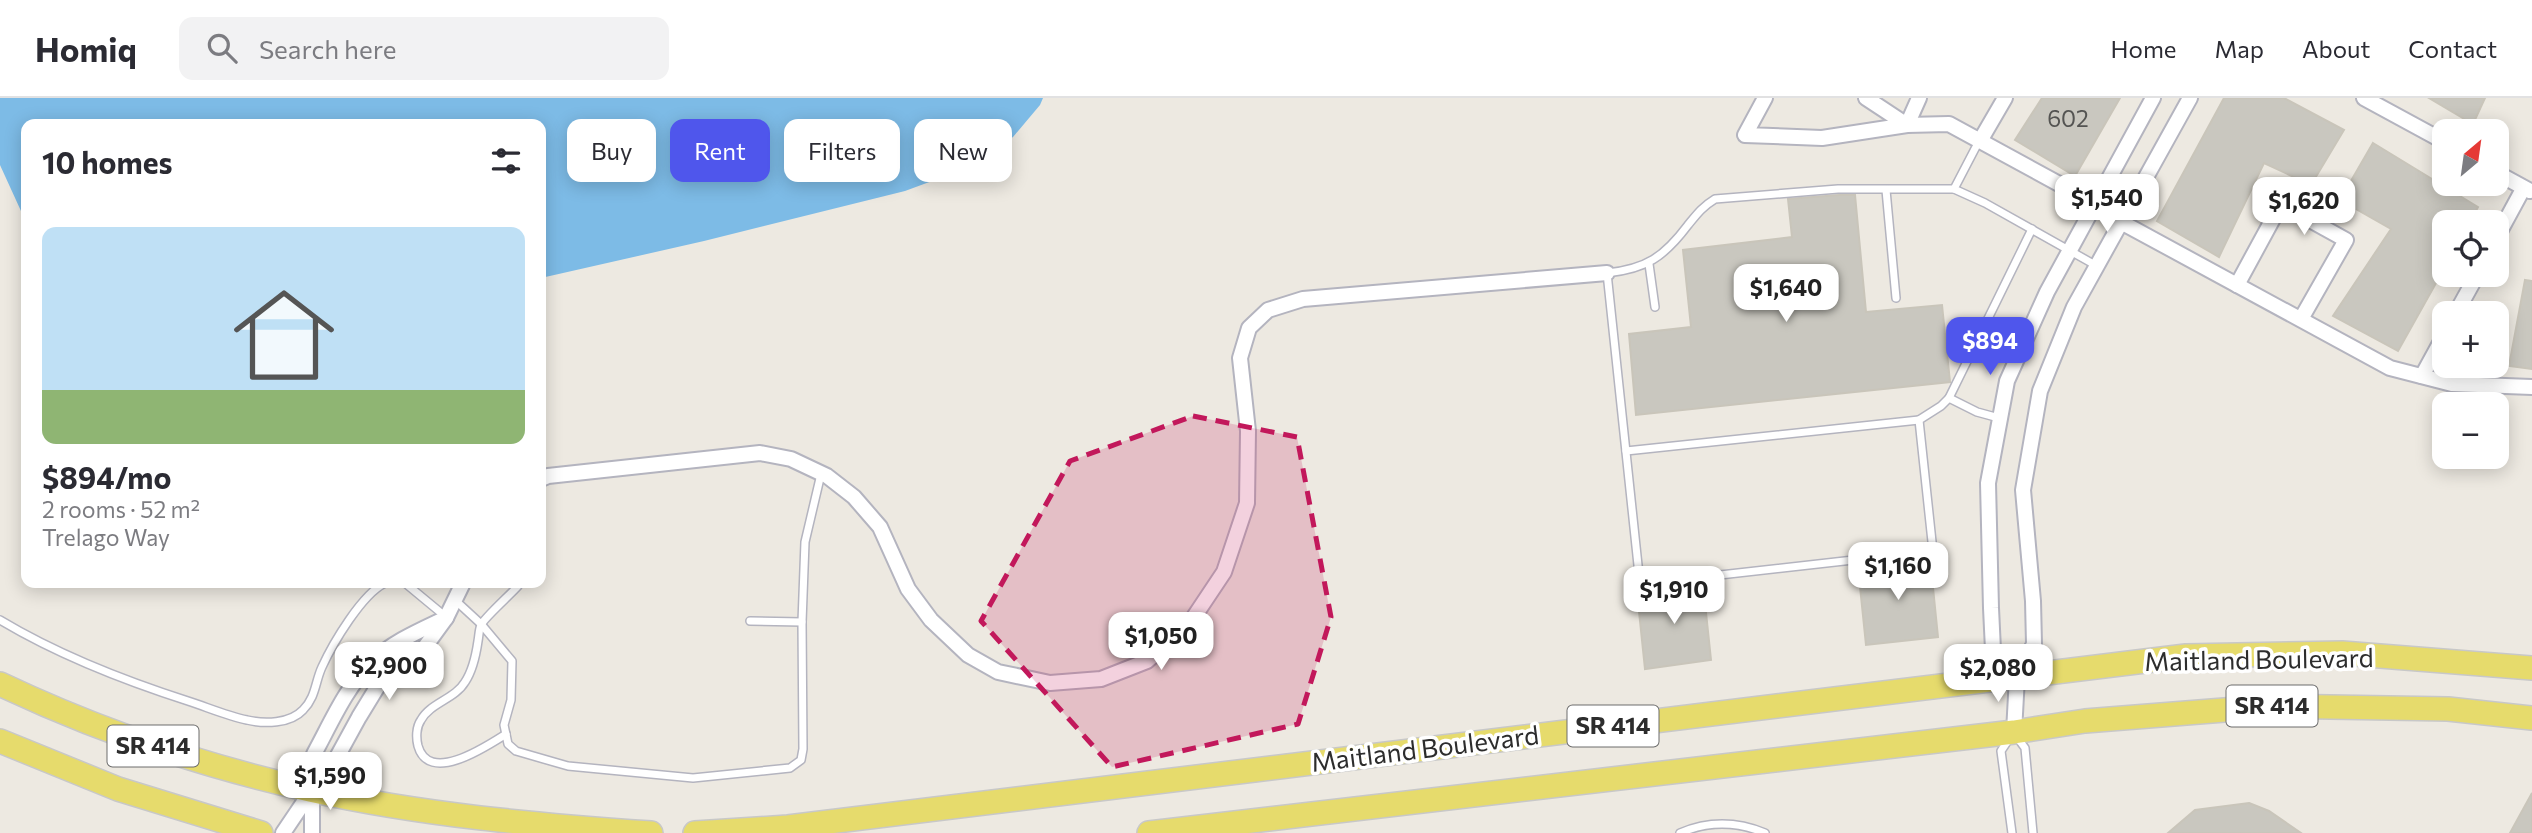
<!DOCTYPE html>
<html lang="en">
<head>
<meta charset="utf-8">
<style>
  body { margin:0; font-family:Commissioner,sans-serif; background:#f2f2f3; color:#2b2b33; height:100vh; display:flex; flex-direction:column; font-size:26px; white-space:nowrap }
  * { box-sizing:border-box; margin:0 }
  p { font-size:23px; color:#7c7c81 }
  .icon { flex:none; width:38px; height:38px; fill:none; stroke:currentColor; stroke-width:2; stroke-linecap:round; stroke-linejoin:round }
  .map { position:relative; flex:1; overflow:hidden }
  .side { position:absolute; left:21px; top:21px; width:525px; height:469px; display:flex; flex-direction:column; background:#fff; border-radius:14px; box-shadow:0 4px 18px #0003 }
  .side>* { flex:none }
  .banner { position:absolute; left:567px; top:21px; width:665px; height:63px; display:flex; gap:14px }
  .needle { width:46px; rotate:29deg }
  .buttons { position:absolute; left:2432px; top:21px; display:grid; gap:14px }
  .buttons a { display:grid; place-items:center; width:77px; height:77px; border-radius:14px; background:#fff; box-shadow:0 4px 18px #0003; font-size:35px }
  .price { position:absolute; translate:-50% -60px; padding:0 16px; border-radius:14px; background:#fff; color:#222; font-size:23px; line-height:46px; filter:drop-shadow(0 2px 4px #0008) }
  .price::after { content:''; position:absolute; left:50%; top:42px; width:21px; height:16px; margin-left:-10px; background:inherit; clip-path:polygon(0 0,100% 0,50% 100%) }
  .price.on { background:#4f56ec; color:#fff }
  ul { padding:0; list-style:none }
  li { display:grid; align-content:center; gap:14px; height:371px; padding:0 21px }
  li+li { border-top:2px solid #e1e1e2 }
  li span { display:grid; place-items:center; height:217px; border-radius:14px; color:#555 }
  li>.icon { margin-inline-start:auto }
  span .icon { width:126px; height:126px; fill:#fffc; stroke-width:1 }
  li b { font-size:30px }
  h2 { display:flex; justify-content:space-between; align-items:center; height:84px; padding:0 21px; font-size:30px }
  .chip { padding:0 24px; border-radius:14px; background:#fff; box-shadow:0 4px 18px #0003; font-size:24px; line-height:63px }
  .chip.on { background:#4f56ec; color:#fff }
  header { display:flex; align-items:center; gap:42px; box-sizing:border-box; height:98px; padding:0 35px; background:#fff; border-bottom:2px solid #e1e1e2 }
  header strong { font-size:33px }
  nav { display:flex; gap:38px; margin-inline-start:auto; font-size:24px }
  .search { width:490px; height:63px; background:#f2f2f3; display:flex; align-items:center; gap:18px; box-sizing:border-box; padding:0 24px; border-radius:14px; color:#7c7c81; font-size:26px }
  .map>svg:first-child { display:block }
</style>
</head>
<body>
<header>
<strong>Homiq</strong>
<div class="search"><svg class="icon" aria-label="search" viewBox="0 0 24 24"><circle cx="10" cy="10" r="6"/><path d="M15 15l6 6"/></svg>Search here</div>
<nav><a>Home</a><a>Map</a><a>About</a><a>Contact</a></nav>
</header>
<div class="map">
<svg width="2532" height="735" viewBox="0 0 2532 735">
  <rect width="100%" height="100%" fill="#ede9e1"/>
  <path fill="#7dbbe6" d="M0,0H1043L1040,7L1013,39L970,69L905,93L704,143L541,180V26H26V124L0,67Z"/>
  <g fill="#c9c7bf" stroke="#c9c5ba" stroke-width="2">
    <path d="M2042,0H2120L2075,78L2015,42Z"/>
    <path d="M2224,0H2284L2344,32L2311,87L2264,65L2219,159L2157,123Z"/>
    <path d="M2429,0H2485L2473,26Z"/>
    <path d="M2373,45L2478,109L2470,124H2445V169L2398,253L2333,218L2391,131L2340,102Z"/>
    <path d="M1839,97H1855L1866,214L1942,207L1950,284L1636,317L1629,236L1691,229L1683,152L1792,139L1788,101Z"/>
    <path d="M2525,182L2532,183V271L2509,268Z"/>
    <path d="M1930,460L1938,539L1866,547L1858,469Z"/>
    <path d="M1703,486L1711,562L1645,571L1637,494Z"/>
    <path d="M2532,695V735H2510Z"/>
    <path d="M2249,705L2269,713L2301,735H2168L2195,712Z"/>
  </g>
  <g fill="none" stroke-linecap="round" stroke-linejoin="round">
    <defs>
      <g id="lane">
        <path d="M1979,43L1954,91L1985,105L2097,168"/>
        <path d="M1954,91H1838L1715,101C1702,109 1697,116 1688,127C1664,159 1646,171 1607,175L1640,486L1933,453L1919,322L1941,308L1949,300L1977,314L1999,320"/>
        <path d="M1886,92L1896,200"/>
        <path d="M1649,166L1655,209"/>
        <path d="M1949,300L2032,131"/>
        <path d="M1626,353L1919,322"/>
        <path d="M405,485L446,519"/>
        <path d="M455,502L481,526L512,563L511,602L504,627L508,646L516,653L568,668L693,680L790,670L801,662L803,651L802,524L805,444L821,376"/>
        <path d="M0,522C60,558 125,583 191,604C209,610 228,618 247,622C264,626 290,626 303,612C316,599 315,584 322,569C333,545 362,496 385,485"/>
        <path d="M750,523L802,524"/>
        <path d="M506,636C487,648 429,687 418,648C416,640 416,629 421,622C430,605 455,601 465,584C473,572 476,557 478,543C479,538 479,531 481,527C483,521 512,495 518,488"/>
        <path d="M2016,638L2025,650L2033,735"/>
        <path d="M2009,641L2001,653L2012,735"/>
        <path d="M1680,735C1708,723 1736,723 1765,735"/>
      </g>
      <g id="street">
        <path d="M1765,0L1745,37L1822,40L1907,27L1949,26L2094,105L2121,124L2390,270L2452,286L2532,289"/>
        <path d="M1866,0L1907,27L1919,0"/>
        <path d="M2364,0L2445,44"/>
        <path d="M1980,43L2005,0"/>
        <path d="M2497,75L2530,93"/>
        <path d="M2497,139L2523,91"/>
        <path d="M2237,187L2281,106L2346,142L2301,221"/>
        <path d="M2456,215L2477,177"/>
        <path d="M2422,278L2445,236"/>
        <path d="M541,381L548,378L760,355L791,361L827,378L854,399L880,429L908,491L931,522L968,557L998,574L1050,585L1101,581L1147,563L1190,525L1224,474L1247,405L1248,333L1240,260L1249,230L1268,212L1303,201L1607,175"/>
        <path d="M2017,579L1993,552L1991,510L1988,385L2007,283L2047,194L2153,0"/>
        <path d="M2014,634L2017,579L2034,546L2033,503L2023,392L2040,293L2074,209L2190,0"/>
        <path d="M319,671L336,661L359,619L384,578L422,553L446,520L463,485"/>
        <path d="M312,692V735"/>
        <path d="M283,735L312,692L319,671L314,656C331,625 346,589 372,564C392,544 421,532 446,520"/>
      </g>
      <g id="primary">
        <path d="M0,586C99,633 203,668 310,692C422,717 537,727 651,735"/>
        <path d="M0,643L118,691L261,735"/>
        <path d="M695,735L788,729L2186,558L2342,555L2532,570"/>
        <path d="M1149,735L2014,634L2085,623L2275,608L2448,611L2532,620"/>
      </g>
    </defs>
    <use href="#lane" stroke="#b4b4bf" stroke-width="10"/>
    <use href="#street" stroke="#b4b4bf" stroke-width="18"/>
    <use href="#primary" stroke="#c8c8c8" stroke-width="26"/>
    <use href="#lane" stroke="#fff" stroke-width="7"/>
    <use href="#street" stroke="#fff" stroke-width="14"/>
    <use href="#primary" stroke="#e6db6c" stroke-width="23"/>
  </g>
  <path fill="#c2185b" fill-opacity="0.2" stroke="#c2185b" stroke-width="5" stroke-dasharray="14 9" stroke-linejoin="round" d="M1193,318L1297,339L1331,519L1298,626L1112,669L981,523L1070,363Z"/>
  <g text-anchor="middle" stroke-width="7" stroke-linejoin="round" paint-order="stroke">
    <g font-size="23" fill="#545452">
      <text x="2068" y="29">602</text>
    </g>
    <g fill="#fff" stroke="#6c6c6c" stroke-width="2">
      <rect x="2226.5" y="587.5" width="91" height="41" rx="5"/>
      <rect x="1567.5" y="607.5" width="91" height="41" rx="5"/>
      <rect x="107.5" y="627.5" width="91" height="41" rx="5"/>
    </g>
    <g font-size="24" font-weight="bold" fill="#2d2d2d">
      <text x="2272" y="616">SR 414</text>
      <text x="1613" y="636">SR 414</text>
      <text x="153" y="656">SR 414</text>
    </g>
    <g font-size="26" fill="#2d2d2d" stroke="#fff">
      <text transform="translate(2259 562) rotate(-1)" y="9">Maitland Boulevard</text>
      <text transform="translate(1425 651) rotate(-7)" y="9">Maitland Boulevard</text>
    </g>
  </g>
</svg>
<div class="buttons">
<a><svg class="needle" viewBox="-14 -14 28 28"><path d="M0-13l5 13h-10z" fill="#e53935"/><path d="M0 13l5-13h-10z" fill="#7c7c81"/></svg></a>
<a><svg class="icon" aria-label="locate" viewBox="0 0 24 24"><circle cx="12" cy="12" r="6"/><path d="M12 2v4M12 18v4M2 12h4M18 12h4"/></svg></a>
<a>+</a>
<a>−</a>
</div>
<b class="price" style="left:2107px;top:136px">$1,540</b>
<b class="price" style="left:2304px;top:139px">$1,620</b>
<b class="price" style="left:1786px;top:226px">$1,640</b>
<b class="price on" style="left:1990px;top:279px">$894</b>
<b class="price" style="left:1898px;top:504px">$1,160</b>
<b class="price" style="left:1674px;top:528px">$1,910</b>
<b class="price" style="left:1161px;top:574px">$1,050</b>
<b class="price" style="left:389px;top:604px">$2,900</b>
<b class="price" style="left:1998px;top:606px">$2,080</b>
<b class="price" style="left:330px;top:714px">$1,590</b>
<div class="banner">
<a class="chip">Buy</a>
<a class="chip on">Rent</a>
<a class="chip">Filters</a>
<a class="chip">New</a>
</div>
<section class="side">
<h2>10 homes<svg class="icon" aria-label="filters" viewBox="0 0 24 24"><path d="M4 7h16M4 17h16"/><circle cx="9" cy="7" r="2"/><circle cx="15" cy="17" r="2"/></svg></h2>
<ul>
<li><span style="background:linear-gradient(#bfe0f5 75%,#8fb573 0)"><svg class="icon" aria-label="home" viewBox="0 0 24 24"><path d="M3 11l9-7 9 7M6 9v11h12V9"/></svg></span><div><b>$894/mo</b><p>2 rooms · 52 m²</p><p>Trelago Way</p></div></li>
</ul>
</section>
</div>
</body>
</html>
